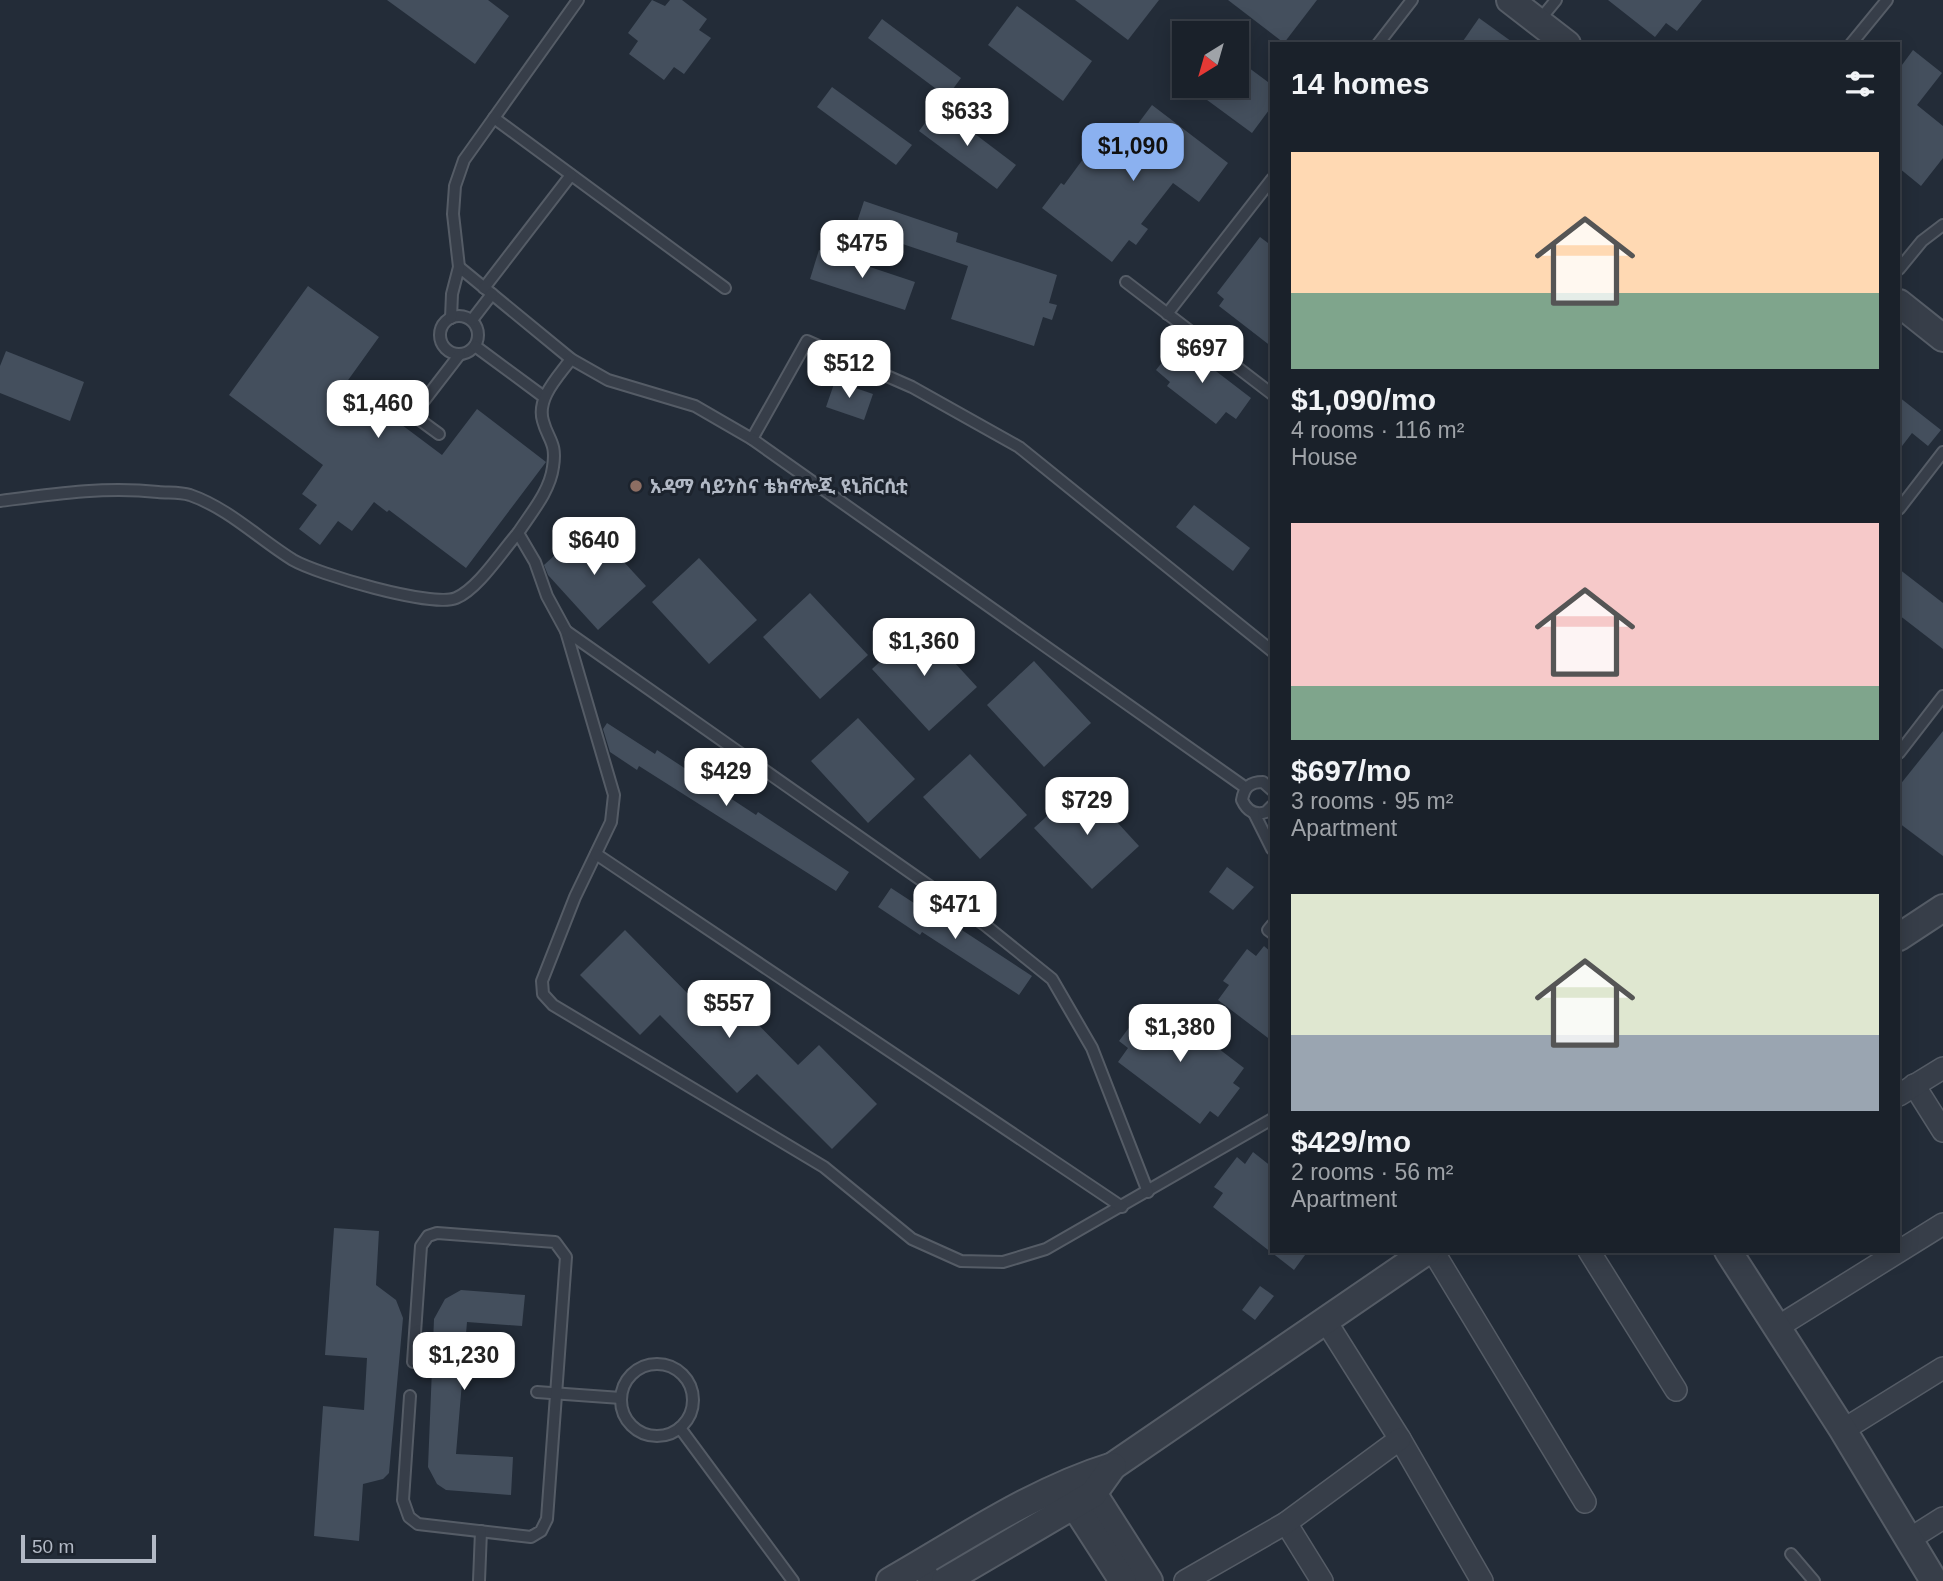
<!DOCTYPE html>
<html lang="en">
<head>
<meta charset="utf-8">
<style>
  body { margin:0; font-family:Helvetica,"Noto Sans Ethiopic",sans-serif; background:#272e36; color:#f1f3f6; height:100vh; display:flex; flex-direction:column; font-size:26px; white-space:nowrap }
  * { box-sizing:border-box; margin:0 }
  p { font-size:23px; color:#9fa3a8 }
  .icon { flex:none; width:38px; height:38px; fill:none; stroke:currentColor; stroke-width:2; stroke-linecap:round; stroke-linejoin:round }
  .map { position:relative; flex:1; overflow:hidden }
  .drawer { position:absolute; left:1270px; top:42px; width:630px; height:1211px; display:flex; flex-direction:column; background:#1a212a; border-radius:0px; box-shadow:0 4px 18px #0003,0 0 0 2px #383e47 }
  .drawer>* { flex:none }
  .needle { width:46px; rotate:217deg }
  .fabs { position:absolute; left:1172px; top:21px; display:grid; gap:14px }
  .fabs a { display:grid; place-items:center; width:77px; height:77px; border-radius:0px; background:#1a212a; box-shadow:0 4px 18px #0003,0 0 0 2px #383e47; font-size:35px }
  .scale { position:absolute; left:21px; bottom:18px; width:135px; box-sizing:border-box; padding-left:7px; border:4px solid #b2b9c5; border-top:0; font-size:19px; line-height:24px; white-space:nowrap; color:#b2b9c5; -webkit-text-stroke:5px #1c232d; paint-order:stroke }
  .price { position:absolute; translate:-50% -60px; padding:0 16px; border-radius:14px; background:#fff; color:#222; font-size:23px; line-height:46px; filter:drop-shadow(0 2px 4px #0008) }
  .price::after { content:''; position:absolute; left:50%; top:42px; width:21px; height:16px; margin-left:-10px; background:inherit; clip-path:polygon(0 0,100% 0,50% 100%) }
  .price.selected { background:#8bb1f0; color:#111 }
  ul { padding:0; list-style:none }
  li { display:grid; align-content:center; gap:14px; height:371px; padding:0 21px }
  li span { display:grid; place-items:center; height:217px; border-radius:0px; color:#555 }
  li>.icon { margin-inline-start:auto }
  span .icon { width:126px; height:126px; fill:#fffc; stroke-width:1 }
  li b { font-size:30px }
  h2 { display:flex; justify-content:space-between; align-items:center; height:84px; padding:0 21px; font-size:30px }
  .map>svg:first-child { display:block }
</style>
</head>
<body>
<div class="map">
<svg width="1943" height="1581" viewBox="0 0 1943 1581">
  <rect width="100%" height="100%" fill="#232c38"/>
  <g fill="#444f5d">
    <path d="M387,0H488L509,16L475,64Z"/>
    <path d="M652,0L665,6L670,0H682L707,19L699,30L711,38L684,74L674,67L664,80L629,54L638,41L628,33Z"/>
    <path d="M1075,0H1159L1128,40Z"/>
    <path d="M1228,0H1317L1284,43Z"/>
    <path d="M1608,0H1702L1677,31L1666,23L1655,37Z"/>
    <path d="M1017,6L1092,61L1063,101L988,45Z"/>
    <path d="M1479,18L1515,44H1461Z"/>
    <path d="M882,19L961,78L947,97L868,38Z"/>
    <path d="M1913,50L1942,73L1917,105L1943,126V158L1921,186L1899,168V69Z"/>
    <path d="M1237,59L1272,85V106L1252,133L1188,86H1237Z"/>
    <path d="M832,87L912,145L896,165L817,107Z"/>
    <path d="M1152,105L1228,163L1199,202L1173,183L1141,224L1148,229L1136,245L1129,240L1112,262L1042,208L1061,183L1064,185L1089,151L1107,165Z"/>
    <path d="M938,106L1016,165L997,189L919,131Z"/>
    <path d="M864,201L958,233L956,242L1057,275L1049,303L1057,305L1052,320L1043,317L1034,346L951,319L968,266L855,228Z"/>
    <path d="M1260,237L1272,246V347L1219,306L1224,299L1217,293Z"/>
    <path d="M819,250L915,282L905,310L810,279Z"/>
    <path d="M308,286L379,337L346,383L442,455L477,409L546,462L466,568L389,510L387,512L374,502L352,531L338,521L320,545L299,529L317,505L302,494L323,465L229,395Z"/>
    <path d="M1178,342L1251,398L1236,419L1226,412L1216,424L1167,386L1170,382L1156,370Z"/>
    <path d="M6,351L84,382L70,421L0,393V366Z"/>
    <path d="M835,381L873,394L864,420L826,407Z"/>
    <path d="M1899,397L1941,430L1928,446L1912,433L1899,450Z"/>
    <path d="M1194,505L1250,548L1233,571L1176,527Z"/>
    <path d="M589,524L646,586L598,630L548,575L544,565Z"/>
    <path d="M699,558L757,620L709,664L652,602Z"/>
    <path d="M1899,569L1943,603V649L1899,615Z"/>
    <path d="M810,593L868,655L820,699L763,637Z"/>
    <path d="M920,625L977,687L929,731L872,669Z"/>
    <path d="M1034,661L1091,723L1044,767L987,705Z"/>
    <path d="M858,718L915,779L868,823L811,761Z"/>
    <path d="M607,723L655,754L657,750L756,815L758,812L849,872L836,891L639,766L637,770L610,752L603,729Z"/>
    <path d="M1943,731V856L1899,823V786Z"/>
    <path d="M970,754L1027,815L980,859L923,797Z"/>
    <path d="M1082,784L1139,846L1092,889L1034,828Z"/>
    <path d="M1227,867L1254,887L1233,910L1209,892Z"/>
    <path d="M891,888L940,920L942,917L1032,976L1019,995L922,932L920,935L878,907Z"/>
    <path d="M625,930L702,1008L722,988L798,1065L819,1045L877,1104L832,1149L757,1074L737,1093L660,1015L640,1035L580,975Z"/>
    <path d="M1264,946L1272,953V1041L1218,1000L1229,985L1223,981L1247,949L1256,956Z"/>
    <path d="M1160,1004L1244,1068L1233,1083L1240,1088L1218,1117L1210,1111L1200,1124L1118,1062L1128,1048L1119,1041L1143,1009L1152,1016Z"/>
    <path d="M1253,1152L1272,1167V1251H1308L1294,1270L1213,1207L1223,1193L1214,1187L1237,1157L1245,1164Z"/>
    <path d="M334,1228L379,1231L376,1285L396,1300L403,1318L389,1473L383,1479L363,1484L359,1541L314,1536L323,1406L364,1410L367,1358L325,1355Z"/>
    <path d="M1260,1286L1274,1296L1255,1320L1242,1310Z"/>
    <path d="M461,1290L525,1295L522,1326L467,1322L456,1454L513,1457L511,1495L446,1490L437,1484L428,1467L434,1319L445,1299Z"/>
  </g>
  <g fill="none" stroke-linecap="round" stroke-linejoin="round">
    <defs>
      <g id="service">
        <path d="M1538,22L1556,0"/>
        <path d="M1378,44L1412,0"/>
        <path d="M1851,44L1887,0"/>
        <path d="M494,118L725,288"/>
        <path d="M459,267L571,359L608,380L695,406L752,439L807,341L912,387L1019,447L1272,651"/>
        <path d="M1899,269L1922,241L1943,225"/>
        <path d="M1126,282L1272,394"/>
        <path d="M484,288L571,175"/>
        <path d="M1167,314L1272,179"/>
        <circle cx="459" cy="335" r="19"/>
        <path d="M451,318L452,294L459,267L453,214L455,186L464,160L578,0"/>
        <path d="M472,320L492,294"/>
        <path d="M475,346L544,397"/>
        <path d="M571,359C559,376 536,398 543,421C548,440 557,442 553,467C550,491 531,513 518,533L535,562L547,596L566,631L614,795L611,822L575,897L542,981L543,994L553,1005L824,1167L912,1239L961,1261L1003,1262L1046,1249L1272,1119"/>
        <path d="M439,434L413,415L460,354"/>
        <path d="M752,439L1246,788"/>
        <path d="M0,501C53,494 105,486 158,492C168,493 180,492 190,495C228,508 259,539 293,560C317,574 432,608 456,598C478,589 502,551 518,533"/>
        <path d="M1899,509L1943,452"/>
        <path d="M566,631L985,925L1052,979L1092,1048L1148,1192"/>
        <path d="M1899,753L1943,696"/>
        <path d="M1272,790L1263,782C1250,782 1244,787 1242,800C1247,811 1255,816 1266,812L1272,806"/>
        <path d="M1254,813L1272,849"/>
        <path d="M596,854L1122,1207"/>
        <path d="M1272,925L1268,930L1272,933"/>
        <circle cx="657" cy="1400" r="36"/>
        <path d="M537,1392L621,1398"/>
        <path d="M410,1396L403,1500L409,1517L418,1524L531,1537L541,1531L547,1519L566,1257L555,1242L437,1233L428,1236L421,1246L413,1362"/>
        <path d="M680,1428L793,1581"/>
        <path d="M1791,1554L1814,1581"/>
        <path d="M479,1581L481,1531"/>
      </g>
      <g id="minor">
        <path d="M1914,1085L1943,1131"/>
        <path d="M1899,1095L1943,1068"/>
        <path d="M1433,1251L1585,1502"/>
        <path d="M1589,1251L1676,1390"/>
        <path d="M1325,1320L1400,1439L1482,1581"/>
        <path d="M1776,1328L1943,1224"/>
        <path d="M1843,1430L1943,1368"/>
        <path d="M1286,1523L1322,1581"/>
        <path d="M1908,1540L1943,1518"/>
        <path d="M920,1564L931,1581"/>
        <path d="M1185,1581L1286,1523L1400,1439"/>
      </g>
      <g id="tertiary">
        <path d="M1510,0L1567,44"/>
        <path d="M1899,303L1943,338"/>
        <path d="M1899,937L1943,908"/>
        <path d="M1728,1251L1843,1430L1934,1581"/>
        <path d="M1084,1479L1149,1581"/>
        <path d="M1065,1491L1123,1581"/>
        <path d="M890,1581C962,1540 1032,1491 1113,1466L1427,1251"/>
        <path d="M945,1581L1093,1494L1113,1466"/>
      </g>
    </defs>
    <use href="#service" stroke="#555c66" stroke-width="14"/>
    <use href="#minor" stroke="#555c66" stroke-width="24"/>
    <use href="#tertiary" stroke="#555c66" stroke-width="30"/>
    <use href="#service" stroke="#373e49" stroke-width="10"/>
    <use href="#minor" stroke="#373e49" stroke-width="21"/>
    <use href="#tertiary" stroke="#373e49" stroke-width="26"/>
  </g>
  <circle fill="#8d6e63" stroke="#1c232d" stroke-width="2.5" cx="636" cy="486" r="7"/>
  <g text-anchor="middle" stroke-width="6" stroke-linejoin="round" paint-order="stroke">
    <g font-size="19" font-weight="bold" fill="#b2b9c5" stroke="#1c232d" text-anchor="start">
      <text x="650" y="493">አዳማ ሳይንስና ቴክኖሎጂ ዩኒቨርሲቲ</text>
    </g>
  </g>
</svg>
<div class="fabs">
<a><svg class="needle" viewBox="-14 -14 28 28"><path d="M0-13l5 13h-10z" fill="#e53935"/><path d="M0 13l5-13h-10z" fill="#9fa3a8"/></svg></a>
</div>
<div class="scale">50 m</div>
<b class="price" style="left:967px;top:148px">$633</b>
<b class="price selected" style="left:1133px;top:183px">$1,090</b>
<b class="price" style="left:862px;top:280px">$475</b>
<b class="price" style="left:1202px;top:385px">$697</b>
<b class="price" style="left:849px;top:400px">$512</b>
<b class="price" style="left:378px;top:440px">$1,460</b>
<b class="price" style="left:594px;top:577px">$640</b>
<b class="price" style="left:924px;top:678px">$1,360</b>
<b class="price" style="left:726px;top:808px">$429</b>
<b class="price" style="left:1087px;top:837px">$729</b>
<b class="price" style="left:955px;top:941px">$471</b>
<b class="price" style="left:729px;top:1040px">$557</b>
<b class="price" style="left:1180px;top:1064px">$1,380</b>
<b class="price" style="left:464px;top:1392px">$1,230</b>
<section class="drawer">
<h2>14 homes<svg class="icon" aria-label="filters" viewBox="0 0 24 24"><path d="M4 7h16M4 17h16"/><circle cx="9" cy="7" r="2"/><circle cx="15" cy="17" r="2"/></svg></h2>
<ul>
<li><span style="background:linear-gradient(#ffd9b3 65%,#7fa58c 0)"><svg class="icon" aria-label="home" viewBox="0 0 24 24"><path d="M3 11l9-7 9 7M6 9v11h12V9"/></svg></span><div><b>$1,090/mo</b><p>4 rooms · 116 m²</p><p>House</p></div></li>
<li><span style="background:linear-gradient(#f6c9c9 75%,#7fa58c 0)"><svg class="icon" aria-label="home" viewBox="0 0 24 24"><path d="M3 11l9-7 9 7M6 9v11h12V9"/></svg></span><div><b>$697/mo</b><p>3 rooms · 95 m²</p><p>Apartment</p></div></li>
<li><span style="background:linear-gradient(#dfe7d0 65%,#9aa5b1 0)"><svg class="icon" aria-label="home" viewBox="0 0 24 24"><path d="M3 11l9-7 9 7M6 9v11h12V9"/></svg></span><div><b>$429/mo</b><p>2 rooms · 56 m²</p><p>Apartment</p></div></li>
</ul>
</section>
</div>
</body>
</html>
